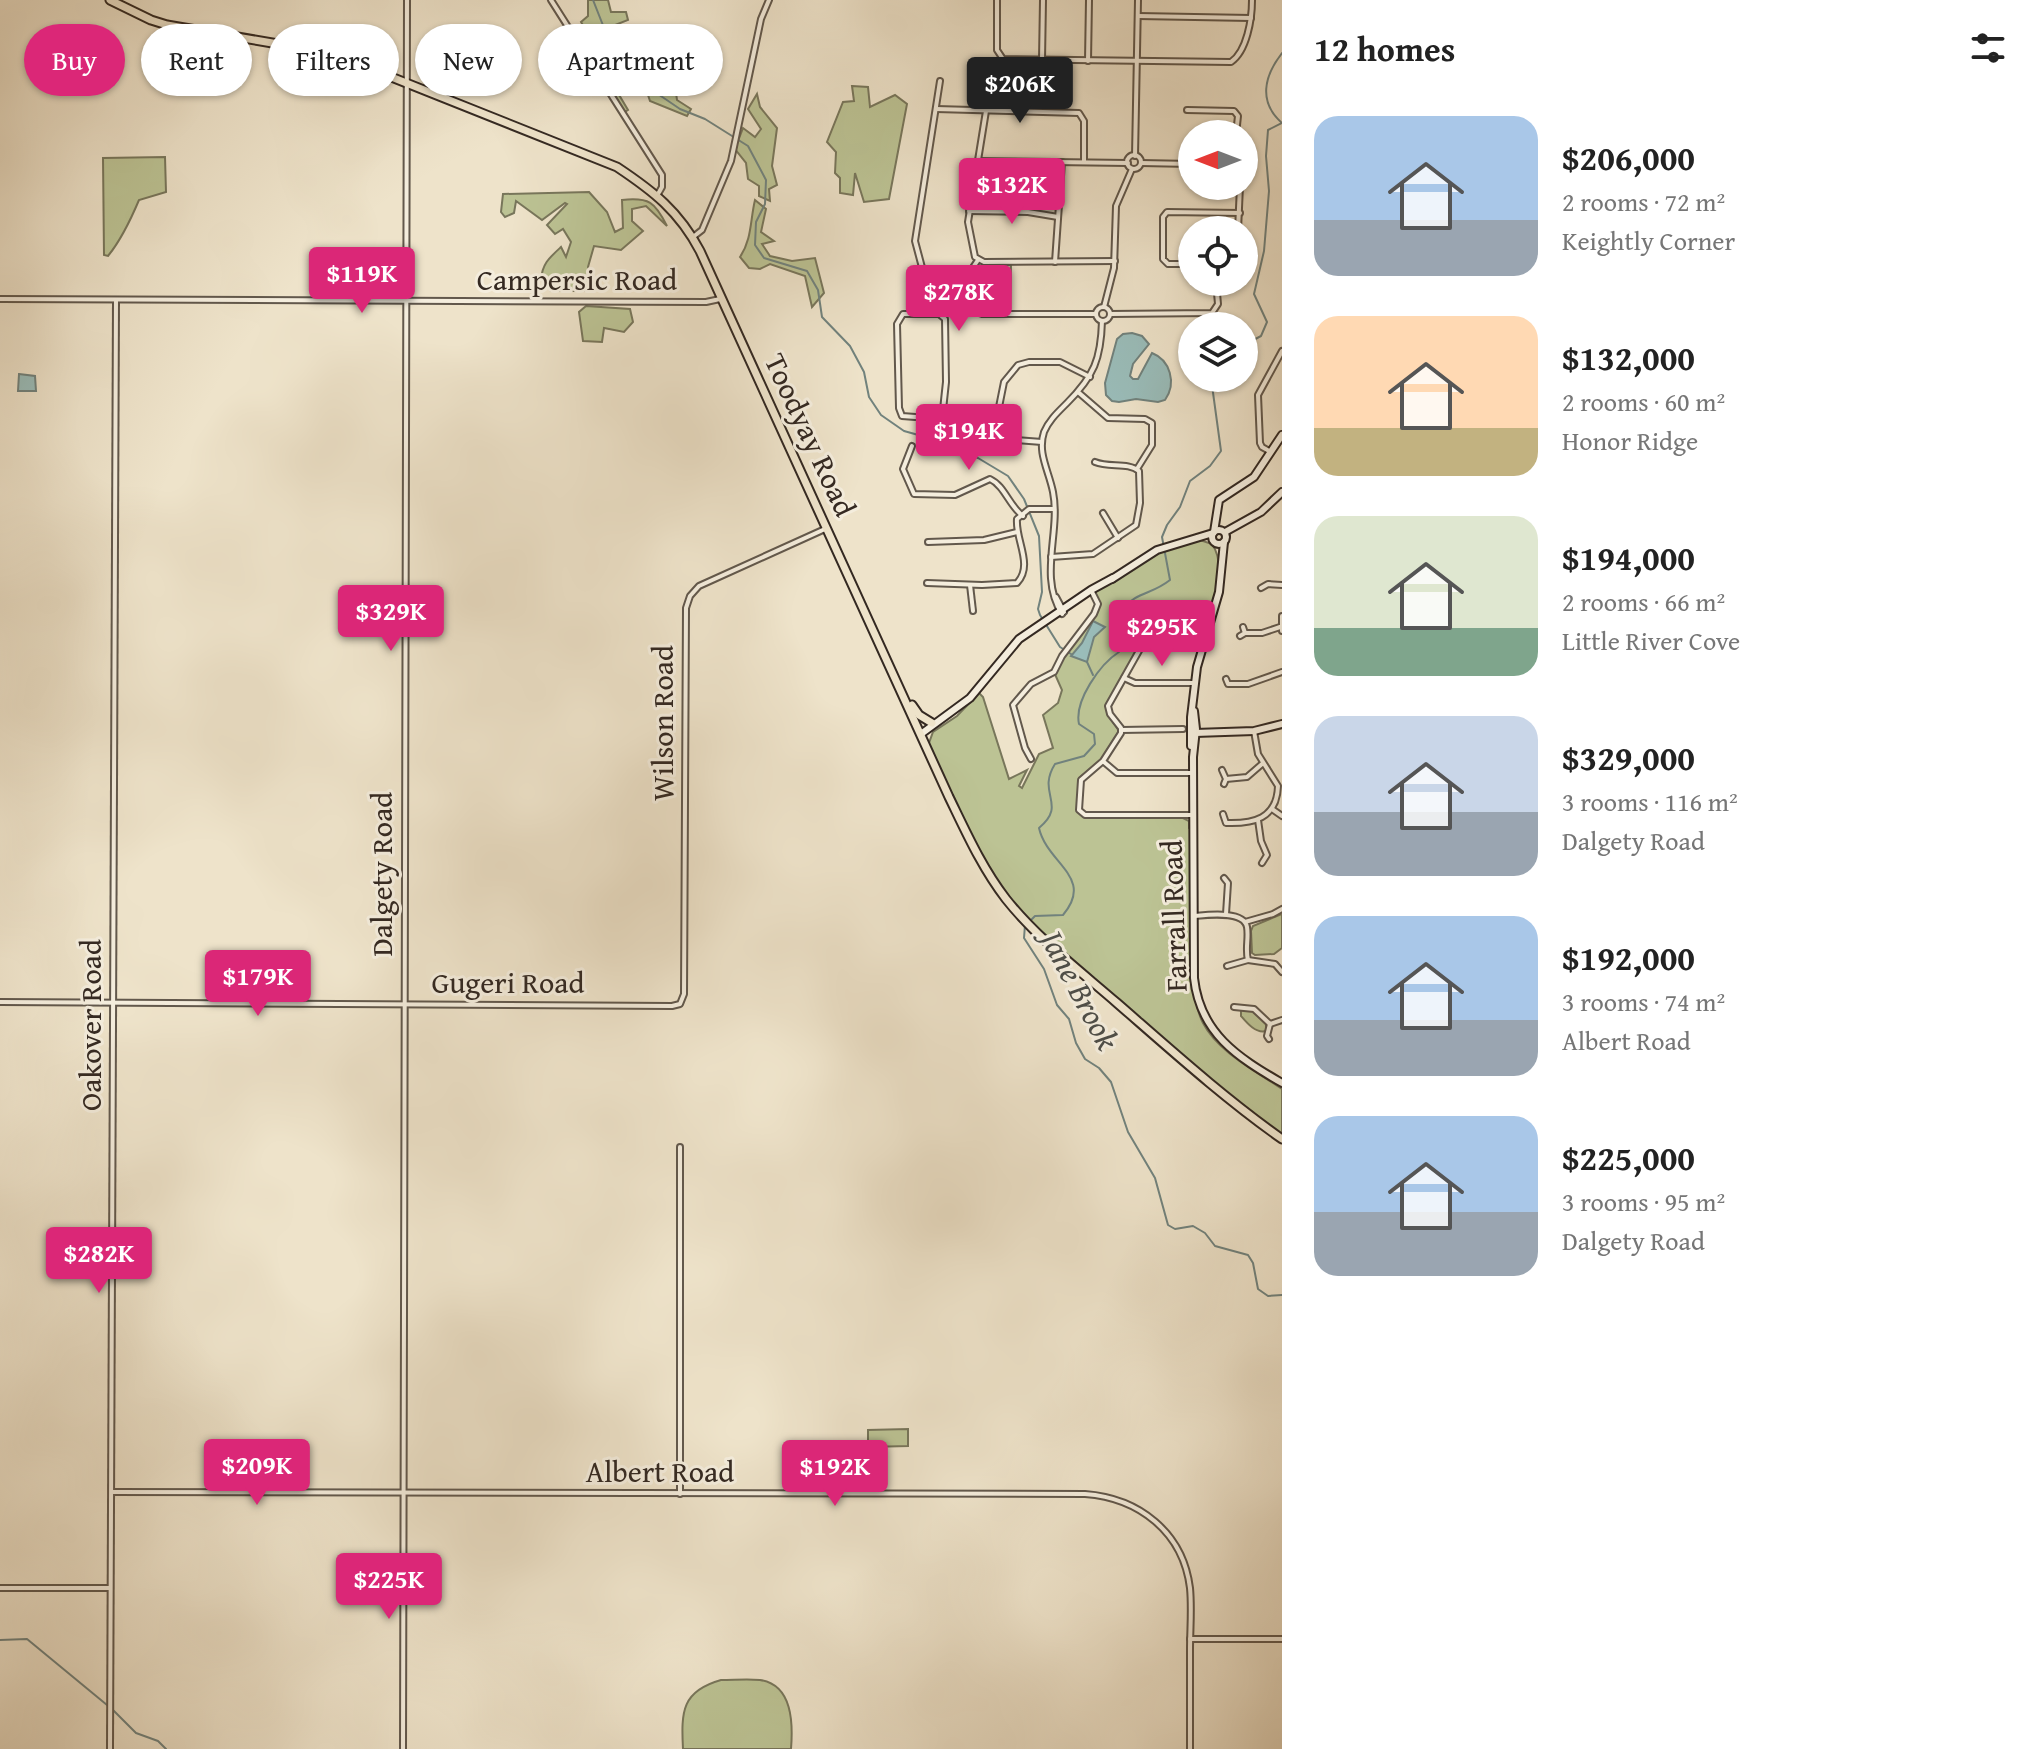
<!DOCTYPE html>
<html lang="en">
<head>
<meta charset="utf-8">
<style>
  body { margin:0; font-family:"Gentium Book Plus",serif; background:#f2f2f2; color:#222; height:100vh; display:flex; flex-direction:column; font-size:30px; white-space:nowrap }
  * { box-sizing:border-box; margin:0 }
  p { font-size:26px; color:#767676 }
  .icon { flex:none; width:44px; height:44px; fill:none; stroke:currentColor; stroke-width:2; stroke-linecap:round; stroke-linejoin:round }
  .map { position:relative; flex:1; overflow:hidden }
  .drawer { display:flex; flex-direction:column; background:#fff; width:760px }
  .drawer>* { flex:none }
  .banner { position:absolute; left:24px; top:24px; width:760px; height:72px; display:flex; gap:16px }
  .needle { width:52px; rotate:270deg }
  .tools { position:absolute; left:1178px; top:120px; display:grid; gap:16px }
  .tools a { display:grid; place-items:center; width:80px; height:80px; border-radius:50%; background:#fff; box-shadow:0 2px 6px #0004; font-size:40px }
  .price { position:absolute; translate:-50% -68px; padding:0 18px; border-radius:8px; background:#db2777; color:#fff; font-size:26px; line-height:52px; filter:drop-shadow(0 2px 4px #0008) }
  .price::after { content:''; position:absolute; left:50%; top:48px; width:24px; height:18px; margin-left:-12px; background:inherit; clip-path:polygon(0 0,100% 0,50% 100%) }
  .price.on { background:#222; color:#fff }
  ul { padding:0; list-style:none }
  li { display:flex; align-items:center; gap:24px; height:200px; padding:0 32px }
  li span { display:grid; place-items:center; flex:none; width:224px; height:160px; border-radius:24px; color:#555 }
  li>.icon { margin-inline-start:auto }
  span .icon { width:96px; height:96px; fill:#fffc; stroke-width:1 }
  li b { font-size:34px }
  h2 { display:flex; justify-content:space-between; align-items:center; height:96px; padding:0 32px; font-size:34px }
  .tag { padding:0 28px; border-radius:36px; background:#fff; box-shadow:0 2px 6px #0004; font-size:28px; line-height:72px }
  .tag.on { background:#db2777; color:#fff }
  main { display:flex; flex:1; min-height:0 }
  .map>svg:first-child { display:block }
</style>
</head>
<body>
<main>
<div class="map">
<svg width="1282" height="1749" viewBox="0 0 1282 1749">
  <rect width="100%" height="100%" fill="#eee3ca"/>
  <filter id="stains"><feTurbulence type="fractalNoise" baseFrequency=".0025" numOctaves="4"/><feColorMatrix values="0 0 0 0 .2 0 0 0 0 .09 0 0 0 0 .02 0 0 0 .5 -.17"/></filter>
  <radialGradient id="worn" r=".72"><stop offset=".6" stop-color="#630" stop-opacity="0"/><stop offset="1" stop-color="#630" stop-opacity=".3"/></radialGradient>
  <g fill="#bcc394" stroke="#78765b" stroke-width="2">
    <path d="M588,0H608L611,12H626L628,20L615,25L624,42L622,56C632,72 640,81 659,80L668,91L674,79L677,100L691,109L687,116L650,101L647,92L610,72L609,78L628,110L623,113L603,76L602,60L594,44L582,37L587,32L581,22L588,16Z"/>
    <path d="M559,38L568,50L578,56L605,92L585,73C572,73 562,79 549,78L547,57L552,40Z"/>
    <path d="M852,86L868,87L870,107L895,95L907,104L889,199L864,202L855,173L853,195L840,193V178L835,173L836,152L827,142L843,102L854,101Z"/>
    <path d="M757,94L760,107L777,128L772,166L777,185L769,189L770,201L759,196V186L748,179L746,163L735,149L743,128L755,137L761,129L748,109Z"/>
    <path d="M165,157L166,192L139,200C131,219 121,240 108,256L104,255L103,158Z"/>
    <path d="M589,192L607,212L615,232L623,228L622,200C649,197 655,202 667,226L646,206L632,209V221L643,231L621,250L594,246L588,267L592,283L589,291H551L541,280C542,264 549,258 561,247L566,257L571,242L563,229L555,234L547,225L567,204L565,203L542,220L516,201L514,213L505,217L501,212L503,194Z"/>
    <path d="M755,200L766,209L761,232L774,241L762,244L770,256L792,261L815,258L824,293L812,307L805,276L770,264L760,269L749,268L740,257C752,239 750,221 755,200Z"/>
    <path d="M982,265H1011L1010,307H976L960,302V293L978,267Z"/>
    <path d="M586,306L630,309L633,322L624,332L604,328L602,342L583,341L579,312Z"/>
    <path d="M1194,538L1212,544C1230,570 1209,615 1200,641L1192,644L1158,627L1147,631L1107,704L1108,715L1119,731L1101,760L1079,778L1077,809L1081,815L1089,818H1183L1189,821V828L1192,829L1193,979C1195,993 1196,1010 1203,1023C1218,1052 1256,1071 1282,1089V1140L1217,1089L1023,918L981,861L930,755L929,743L933,732L957,716L979,693L983,697L1009,779L1027,770L1019,786L1022,788L1039,754L1053,748L1043,715L1058,703L1062,690L1054,672L1097,608L1093,593L1145,556Z"/>
    <path d="M1282,914V948L1274,954L1255,955L1252,953L1251,931L1253,926Z"/>
    <path d="M1244,1009L1255,1012L1266,1024V1031C1256,1034 1247,1023 1241,1016V1011Z"/>
    <path d="M908,1429V1446L868,1447V1430Z"/>
    <path d="M721,1680C734,1680 748,1679 760,1680C793,1685 793,1724 791,1749H683C681,1711 682,1691 721,1680Z"/>
  </g>
  <g fill="#9abdba" stroke="#71827d" stroke-width="2">
    <path d="M1132,333L1142,336L1149,344L1133,364L1130,376L1133,379H1138L1152,353C1170,360 1177,383 1165,400L1158,402L1136,399L1119,402L1112,401L1106,395L1105,383L1117,339L1123,334Z"/>
    <path d="M19,374L35,376L36,391H18Z"/>
    <path d="M1093,621L1105,627L1094,637L1087,662L1071,656L1082,643Z"/>
  </g>
  <g fill="none" stroke-linecap="round" stroke-linejoin="round">
    <g stroke="#71827d" stroke-width="2">
      <path d="M593,0L608,38L630,75L680,109L705,119L748,146L766,180L765,204L756,222L755,245L764,258L807,271L818,290L822,317L850,346L864,372L869,397L881,415L904,431L940,441L978,458L1008,476L1024,499L1039,536L1042,592L1038,609L1040,615L1060,647L1071,654"/>
      <path d="M1244,345L1261,336L1267,322L1254,294L1264,251L1269,191L1266,156L1268,130L1282,123C1258,102 1264,76 1282,53"/>
      <path d="M1087,662L1093,675"/>
      <path d="M1030,921L1035,916L1063,915C1095,877 1047,864 1039,828C1068,804 1036,794 1055,764L1084,756L1095,744L1094,734L1079,724C1074,701 1100,664 1119,652L1123,637L1121,610C1138,591 1151,595 1170,580L1162,537L1167,525L1180,507L1190,481L1210,466L1221,451L1211,378"/>
      <path d="M1025,925L1024,938L1044,969L1057,1005L1069,1019L1076,1043L1085,1059L1099,1068L1111,1082L1128,1132L1155,1178L1168,1225L1175,1229L1193,1226L1205,1233L1215,1246L1248,1255L1253,1263L1258,1289L1268,1296L1282,1295"/>
      <path d="M0,1640L27,1639L107,1705"/>
      <path d="M112,1709L136,1733L158,1741L166,1749"/>
    </g>
    <defs>
      <g id="street">
        <path d="M551,0L662,175V187L658,194"/>
        <path d="M997,0V50L1003,59L1231,62C1247,51 1252,19 1252,0"/>
        <path d="M1138,16L1251,18"/>
        <path d="M1042,60L1043,0"/>
        <path d="M1088,61L1089,0"/>
        <path d="M940,81L915,241L924,275L943,298"/>
        <path d="M936,109L1079,113L1084,121V162"/>
        <path d="M1187,110L1234,111L1238,116L1236,134"/>
        <path d="M986,111L968,222L975,257L984,262L1115,261"/>
        <circle cx="1134" cy="162" r="7"/>
        <path d="M1135,156L1138,0"/>
        <path d="M978,161L1128,163"/>
        <path d="M1141,163L1192,164"/>
        <path d="M969,211L1028,212L1058,217"/>
        <path d="M1238,230L1240,186"/>
        <path d="M693,237L702,230L731,161L761,19L769,0"/>
        <path d="M1055,262L1062,162"/>
        <path d="M1192,264H1168L1163,259V217L1167,212L1240,213"/>
        <circle cx="949" cy="303" r="7"/>
        <path d="M953,297L978,260"/>
        <path d="M0,299L706,302L720,299"/>
        <path d="M956,306L982,314H1096"/>
        <circle cx="1103" cy="314" r="7"/>
        <path d="M1104,307L1114,268L1116,206L1132,169"/>
        <path d="M1110,314L1212,313L1218,304L1216,282"/>
        <path d="M1078,392L1108,418L1145,419L1152,423V445L1137,469"/>
        <path d="M942,419L946,382L945,319L939,314H903L897,324L899,408L902,416L942,419L965,436L1042,442"/>
        <path d="M998,438V412L1004,382L1018,365L1029,362H1060L1090,377"/>
        <path d="M912,446L903,469L914,494L955,495L990,479C1005,486 1009,506 1023,516"/>
        <path d="M1271,452L1262,447L1260,443L1258,395L1282,351"/>
        <path d="M1103,513L1118,538"/>
        <path d="M928,542L984,540L1017,532"/>
        <path d="M1051,557L1093,554L1136,525L1140,503L1139,471C1128,462 1109,468 1095,462"/>
        <path d="M927,583L982,585L1017,583C1034,565 1015,540 1017,519L1029,509H1054"/>
        <path d="M970,585L973,611"/>
        <path d="M1261,588L1268,584L1282,585"/>
        <path d="M1056,597L1064,612"/>
        <path d="M1062,614C1038,576 1061,532 1053,492C1049,471 1037,453 1044,432C1049,420 1058,412 1067,403C1094,376 1101,359 1102,321"/>
        <path d="M1282,616V631"/>
        <path d="M1245,633H1262L1280,627"/>
        <path d="M1240,636L1245,633L1243,627"/>
        <path d="M1124,678L1135,683H1195"/>
        <path d="M1226,679L1228,684H1248L1282,672"/>
        <path d="M1121,730L1183,729"/>
        <path d="M1031,759L1025,748L1013,705L1031,684L1054,672L1062,656L1094,614L1098,604L1091,590"/>
        <path d="M1104,762L1117,773H1193"/>
        <path d="M1222,770L1226,779L1224,784"/>
        <path d="M1226,779L1247,777L1262,764"/>
        <path d="M1272,809L1282,816"/>
        <path d="M1223,814L1226,823C1253,824 1277,819 1278,786L1258,754L1254,731"/>
        <path d="M1193,815H1085L1079,810L1081,780L1103,761L1121,733V728L1110,714L1108,706L1149,633L1158,630L1200,649"/>
        <path d="M1258,820L1261,841L1267,855L1262,863"/>
        <path d="M1224,878L1228,883L1226,914"/>
        <path d="M1194,916C1206,915 1244,910 1247,927C1249,938 1245,949 1248,960L1275,964L1282,972"/>
        <path d="M1245,922L1273,914L1282,909"/>
        <path d="M1227,966L1248,960"/>
        <path d="M0,1002L672,1006L680,1004L684,994L686,608L690,596L699,586L825,529"/>
        <path d="M1234,1007L1254,1009L1270,1024L1282,1020"/>
        <path d="M1269,1039L1267,1036L1270,1024"/>
        <path d="M680,1147V1494"/>
        <path d="M112,1492L1085,1494C1139,1498 1183,1532 1190,1588C1192,1609 1190,1630 1190,1650C1190,1683 1190,1716 1190,1749"/>
        <path d="M0,1588H110"/>
        <path d="M1190,1639H1282"/>
        <path d="M110,1749L116,300"/>
        <path d="M403,1749L407,0"/>
      </g>
      <g id="secondary">
        <circle cx="1219" cy="537" r="7"/>
        <path d="M1214,532L1219,500L1254,477L1282,435"/>
        <path d="M1225,532L1261,512L1282,492"/>
        <path d="M1112,579L1157,550L1213,533"/>
        <path d="M1194,711L1196,729L1193,757L1194,978C1200,1033 1237,1057 1282,1083"/>
        <path d="M1195,733L1254,731L1282,724"/>
        <path d="M921,734L970,698L1019,639L1091,590L1113,578"/>
        <path d="M1191,746V717L1197,667L1219,592L1224,542"/>
      </g>
      <g id="primary">
        <path d="M110,0L151,20L167,25L331,53L617,167C653,191 679,211 700,251L949,797C966,832 982,868 1006,899C1037,938 1079,970 1117,1003C1171,1050 1224,1098 1282,1139"/>
        <path d="M912,705L919,715L932,723"/>
      </g>
    </defs>
    <use href="#street" stroke="#62584c" stroke-width="8"/>
    <use href="#secondary" stroke="#342922" stroke-width="10"/>
    <use href="#primary" stroke="#342922" stroke-width="11"/>
    <use href="#street" stroke="#f4eddd" stroke-width="4"/>
    <use href="#secondary" stroke="#f4eddd" stroke-width="6"/>
    <use href="#primary" stroke="#eee3ca" stroke-width="7"/>
  </g>
  <g text-anchor="middle" stroke-width="6" stroke-linejoin="round" paint-order="stroke">
    <g font-size="30" fill="#342922" stroke="#f4eddd">
      <text x="577" y="290">Campersic Road</text>
      <text transform="translate(810 435) rotate(65)" y="10">Toodyay Road</text>
      <text transform="translate(663 723) rotate(-90)" y="10">Wilson Road</text>
      <text transform="translate(382 874) rotate(-90)" y="10">Dalgety Road</text>
      <text transform="translate(1174 916) rotate(-92)" y="10">Farrall Road</text>
      <text x="508" y="993">Gugeri Road</text>
      <text transform="translate(91 1025) rotate(-90)" y="10">Oakover Road</text>
      <text x="660" y="1482">Albert Road</text>
    </g>
    <g font-size="32" font-style="italic" fill="#4e4e48" stroke="#f4eddd">
      <text transform="translate(1080 990) rotate(62)" y="11">Jane Brook</text>
    </g>
  </g>
  <rect width="100%" height="100%" filter="url(#stains)"/>
  <rect width="100%" height="100%" fill="url(#worn)"/>
</svg>
<div class="tools">
<a><svg class="needle" viewBox="-14 -14 28 28"><path d="M0-13l5 13h-10z" fill="#e53935"/><path d="M0 13l5-13h-10z" fill="#767676"/></svg></a>
<a><svg class="icon" aria-label="locate" viewBox="0 0 24 24"><circle cx="12" cy="12" r="6"/><path d="M12 2v4M12 18v4M2 12h4M18 12h4"/></svg></a>
<a><svg class="icon" aria-label="layers" viewBox="0 0 24 24"><path d="M12 4l9 5-9 5-9-5zM3 14l9 5 9-5"/></svg></a>
</div>
<b class="price on" style="left:1020px;top:125px">$206K</b>
<b class="price" style="left:1012px;top:226px">$132K</b>
<b class="price" style="left:362px;top:315px">$119K</b>
<b class="price" style="left:959px;top:333px">$278K</b>
<b class="price" style="left:969px;top:472px">$194K</b>
<b class="price" style="left:391px;top:653px">$329K</b>
<b class="price" style="left:1162px;top:668px">$295K</b>
<b class="price" style="left:258px;top:1018px">$179K</b>
<b class="price" style="left:99px;top:1295px">$282K</b>
<b class="price" style="left:257px;top:1507px">$209K</b>
<b class="price" style="left:835px;top:1508px">$192K</b>
<b class="price" style="left:389px;top:1621px">$225K</b>
<div class="banner">
<a class="tag on">Buy</a>
<a class="tag">Rent</a>
<a class="tag">Filters</a>
<a class="tag">New</a>
<a class="tag">Apartment</a>
</div>
</div>
<section class="drawer">
<h2>12 homes<svg class="icon" aria-label="filters" viewBox="0 0 24 24"><path d="M4 7h16M4 17h16"/><circle cx="9" cy="7" r="2"/><circle cx="15" cy="17" r="2"/></svg></h2>
<ul>
<li><span style="background:linear-gradient(#a9c7e8 65%,#9aa5b1 0)"><svg class="icon" aria-label="home" viewBox="0 0 24 24"><path d="M3 11l9-7 9 7M6 9v11h12V9"/></svg></span><div><b>$206,000</b><p>2 rooms · 72 m²</p><p>Keightly Corner</p></div></li>
<li><span style="background:linear-gradient(#ffd9b3 70%,#c2b280 0)"><svg class="icon" aria-label="home" viewBox="0 0 24 24"><path d="M3 11l9-7 9 7M6 9v11h12V9"/></svg></span><div><b>$132,000</b><p>2 rooms · 60 m²</p><p>Honor Ridge</p></div></li>
<li><span style="background:linear-gradient(#dfe7d0 70%,#7fa58c 0)"><svg class="icon" aria-label="home" viewBox="0 0 24 24"><path d="M3 11l9-7 9 7M6 9v11h12V9"/></svg></span><div><b>$194,000</b><p>2 rooms · 66 m²</p><p>Little River Cove</p></div></li>
<li><span style="background:linear-gradient(#c9d6e8 60%,#9aa5b1 0)"><svg class="icon" aria-label="home" viewBox="0 0 24 24"><path d="M3 11l9-7 9 7M6 9v11h12V9"/></svg></span><div><b>$329,000</b><p>3 rooms · 116 m²</p><p>Dalgety Road</p></div></li>
<li><span style="background:linear-gradient(#a9c7e8 65%,#9aa5b1 0)"><svg class="icon" aria-label="home" viewBox="0 0 24 24"><path d="M3 11l9-7 9 7M6 9v11h12V9"/></svg></span><div><b>$192,000</b><p>3 rooms · 74 m²</p><p>Albert Road</p></div></li>
<li><span style="background:linear-gradient(#a9c7e8 60%,#9aa5b1 0)"><svg class="icon" aria-label="home" viewBox="0 0 24 24"><path d="M3 11l9-7 9 7M6 9v11h12V9"/></svg></span><div><b>$225,000</b><p>3 rooms · 95 m²</p><p>Dalgety Road</p></div></li>
</ul>
</section>
</main>
</body>
</html>
